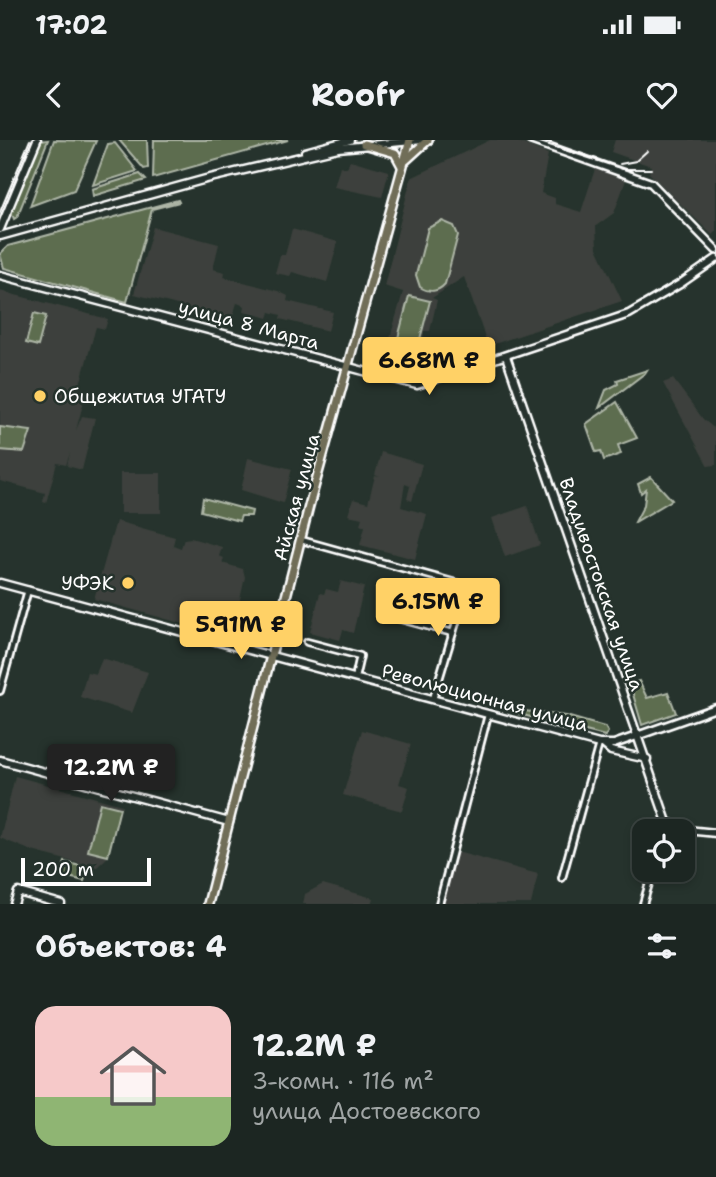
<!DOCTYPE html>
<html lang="ru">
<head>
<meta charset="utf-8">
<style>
  body { margin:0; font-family:"Shantell Sans",sans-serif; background:#252e2a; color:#f1f3f6; height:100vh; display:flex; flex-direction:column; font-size:26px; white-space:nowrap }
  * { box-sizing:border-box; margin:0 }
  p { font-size:23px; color:#a0a5a5 }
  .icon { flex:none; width:38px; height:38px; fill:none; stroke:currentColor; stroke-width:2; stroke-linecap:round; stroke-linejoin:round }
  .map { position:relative; height:764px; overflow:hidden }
  .panel { display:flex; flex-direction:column; background:#1c2622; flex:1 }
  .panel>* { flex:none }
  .tools { position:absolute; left:632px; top:679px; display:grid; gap:14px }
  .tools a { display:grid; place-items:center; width:63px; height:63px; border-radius:14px; background:#1c2622; box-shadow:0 4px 10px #0003,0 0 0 2px #3a4340; font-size:35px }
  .scale { position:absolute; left:21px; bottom:18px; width:130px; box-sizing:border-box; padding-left:7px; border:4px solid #fff; border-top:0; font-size:19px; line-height:24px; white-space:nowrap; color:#fff; -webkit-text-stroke:5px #26332d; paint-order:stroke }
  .price { position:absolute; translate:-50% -60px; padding:0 16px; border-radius:7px; background:#ffd166; color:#111; font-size:23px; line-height:46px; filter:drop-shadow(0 2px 4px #0008) }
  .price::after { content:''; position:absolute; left:50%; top:42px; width:21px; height:16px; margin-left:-10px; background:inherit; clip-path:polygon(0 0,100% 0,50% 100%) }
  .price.selected { background:#222; color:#fff }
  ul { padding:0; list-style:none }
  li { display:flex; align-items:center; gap:21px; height:175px; padding:0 35px }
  li span { display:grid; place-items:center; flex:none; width:196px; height:140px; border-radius:21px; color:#555 }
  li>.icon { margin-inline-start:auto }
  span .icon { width:84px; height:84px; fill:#fffc; stroke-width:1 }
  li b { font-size:30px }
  h2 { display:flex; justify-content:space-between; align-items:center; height:84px; padding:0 35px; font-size:30px }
  .status { display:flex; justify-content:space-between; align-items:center; height:49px; padding:0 35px; background:#1c2622; direction:ltr }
  .status svg { height:19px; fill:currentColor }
  header { display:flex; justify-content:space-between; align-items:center; height:91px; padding:0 35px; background:#1c2622; font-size:32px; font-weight:700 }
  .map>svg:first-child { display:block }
</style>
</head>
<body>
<div class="status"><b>17:02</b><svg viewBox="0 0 49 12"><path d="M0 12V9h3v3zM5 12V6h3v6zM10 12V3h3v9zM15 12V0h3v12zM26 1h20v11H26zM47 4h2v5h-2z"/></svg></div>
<header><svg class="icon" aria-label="back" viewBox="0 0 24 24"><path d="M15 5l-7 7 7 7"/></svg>Roofr<svg class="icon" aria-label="heart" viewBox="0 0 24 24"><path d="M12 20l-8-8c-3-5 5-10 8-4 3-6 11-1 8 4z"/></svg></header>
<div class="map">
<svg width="716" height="764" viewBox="0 0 716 764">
  <rect width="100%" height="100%" fill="#26332d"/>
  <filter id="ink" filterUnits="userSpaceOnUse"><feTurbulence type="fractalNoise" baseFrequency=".0143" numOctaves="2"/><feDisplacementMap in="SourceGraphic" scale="14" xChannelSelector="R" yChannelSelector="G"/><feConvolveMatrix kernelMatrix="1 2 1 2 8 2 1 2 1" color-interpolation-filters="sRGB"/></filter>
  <g filter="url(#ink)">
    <g fill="#3c413c">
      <path d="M490,0H514L548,14L541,53L555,58V64L581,72L595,29L626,40L614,73L596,86L597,108L622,161L488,206L464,137L432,158L437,160L430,191H424L421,230L367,215L371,202L388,205L403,152L384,146L411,38Z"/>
      <path d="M615,0H716V91L712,95L649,33L651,26L611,12Z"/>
      <path d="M350,20L389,31L382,57L334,47L340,26L347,28Z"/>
      <path d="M153,87L219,104L213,129L225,132L224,137L278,151L288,156L287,161L333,172L328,191L280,179L281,175L270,172L268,178L244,171L245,166L237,163L232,179L134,154Z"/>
      <path d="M292,89L338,102L327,142L292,132L290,136L275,133L280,115H285Z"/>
      <path d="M0,151L108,179L105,189L96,187L77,255L85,257L76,290L82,276L95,278L82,330L67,326L70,313L66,325L57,323L46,363L43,362L45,353L0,341Z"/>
      <path d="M673,239L703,279L716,290V325L708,326L663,243Z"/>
      <path d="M381,312L422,324L412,361L407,359L410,346L405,344L401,367L427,374L415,419L360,405L365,386L360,384L362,378L348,375L353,359L368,363L375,336L380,337L375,335Z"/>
      <path d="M248,318L292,329L283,363L241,350Z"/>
      <rect x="120" y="333" width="41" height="40"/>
      <path d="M527,366L540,405L505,417L492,378Z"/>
      <path d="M116,381L175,397L173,405L181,408L184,399L191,398L222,407L219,416L224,418L222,423L243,429L245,437L238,469L228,466L220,494L94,459Z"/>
      <path d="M341,441L364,447L353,493L343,490L340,500L310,492L320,453L324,454L326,449L338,452Z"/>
      <path d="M102,518L148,532L132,573L80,557L87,532L96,534Z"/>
      <path d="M362,590L411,604L399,644L409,647L402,671L343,655Z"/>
      <path d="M15,636L122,665L108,717L96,728L32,711L0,698Z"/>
      <path d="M457,712L538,734L531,764H443Z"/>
      <path d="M323,744L373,758L371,764H303L305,754Z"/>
    </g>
    <g fill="#5d6d4f" stroke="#aeb6a7" stroke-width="2">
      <path d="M48,0L17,77L14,79L11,72L40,1Z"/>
      <path d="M54,0L96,1L74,50L30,66Z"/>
      <path d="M119,0H147L148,28L144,29Z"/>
      <path d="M154,0H288L153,38Z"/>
      <path d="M115,3L137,31L93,45L108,4Z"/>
      <path d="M140,34L146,40L93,56L92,49Z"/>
      <path d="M178,60L179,62L152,69L127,162L4,128L0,114L8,106Z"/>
      <path d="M442,81L454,86L458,95L445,144C438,152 429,153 420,147L416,135L428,88Z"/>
      <path d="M409,156L430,161L419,203L398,198Z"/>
      <path d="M34,173L46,176L38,206L26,203Z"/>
      <path d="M647,230L645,233L599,268L606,250L618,244L617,240Z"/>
      <path d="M617,262L637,298L618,305L621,314L604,320L601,311L596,312L586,284Z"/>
      <path d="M0,287L31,291L24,312L0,310Z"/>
      <path d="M651,337L672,360L635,382L644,365L646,349L641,353L638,344Z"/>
      <path d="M203,358L252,371L251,376H241L239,381L201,371Z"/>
      <path d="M639,541L647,558L668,552L676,573L642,585L630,544Z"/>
      <path d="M516,570L566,576L605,587L608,592L605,596L515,573Z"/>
      <path d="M100,663L120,668L108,716L88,711Z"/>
      <path d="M65,722L88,728L84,741L61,735Z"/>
    </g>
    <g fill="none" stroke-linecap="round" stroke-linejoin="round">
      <defs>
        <g id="street">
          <path d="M301,400L467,446L433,559"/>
          <path d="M393,477L453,493"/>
          <path d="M307,502L360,516L355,538"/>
          <path d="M0,551L28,450"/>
          <path d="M665,691L667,682"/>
          <path d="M562,738L599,604"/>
          <path d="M439,764L488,575"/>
          <path d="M643,764L653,730"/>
        </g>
        <g id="secondary">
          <path d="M530,0L651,43L716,110"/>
          <path d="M305,12L350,0"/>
          <path d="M0,89L37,0"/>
          <path d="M0,96L206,39L338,8L423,0"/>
          <path d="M0,135L417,245L629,174L680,144L716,119"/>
          <path d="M506,216L667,682L687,690L716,693"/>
          <path d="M0,443L599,604H614L716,568"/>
          <path d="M604,605L611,611L647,619"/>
          <path d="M0,620L229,682"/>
          <path d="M14,764L18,752L61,764"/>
        </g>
        <g id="primary">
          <path d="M364,4L395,13L402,26"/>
          <path d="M406,20L428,0"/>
          <path d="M208,764L309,366L410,0"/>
        </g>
      </defs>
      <use href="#street" stroke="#fff" stroke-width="10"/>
      <use href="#secondary" stroke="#fff" stroke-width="11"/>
      <use href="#primary" stroke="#fff" stroke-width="12"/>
      <use href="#street" stroke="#26332d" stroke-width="4.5"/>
      <use href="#secondary" stroke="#26332d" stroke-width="6"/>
      <use href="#primary" stroke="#716e59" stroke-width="7"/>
      <g stroke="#fff" stroke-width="2">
        <path d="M534,0L623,29H651"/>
        <path d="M620,24L636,21L647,11"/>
        <path d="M0,72L30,0"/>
      </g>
    </g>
  </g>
  <g fill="#ffd166" stroke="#26332d" stroke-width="2.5">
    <circle cx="40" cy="256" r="7"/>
    <circle cx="128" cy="443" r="7"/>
  </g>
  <g text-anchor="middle" stroke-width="5" stroke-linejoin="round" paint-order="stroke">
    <g font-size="19" fill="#fff" stroke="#26332d">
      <text transform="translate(249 184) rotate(15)" y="7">улица 8 Марта</text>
      <text transform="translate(296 357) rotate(-75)" y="7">Айская улица</text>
      <text transform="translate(602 444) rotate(71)" y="7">Владивостокская улица</text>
      <text transform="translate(485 557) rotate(15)" y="7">Революционная улица</text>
    </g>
    <g font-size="19" fill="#fff" stroke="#26332d" text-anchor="start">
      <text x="54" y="263">Общежития УГАТУ</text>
      <text x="114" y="450" text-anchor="end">УФЭК</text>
    </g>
  </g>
</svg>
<div class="tools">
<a><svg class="icon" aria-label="locate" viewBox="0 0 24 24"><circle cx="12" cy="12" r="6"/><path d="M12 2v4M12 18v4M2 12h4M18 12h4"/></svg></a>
</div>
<div class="scale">200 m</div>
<b class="price" style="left:429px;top:257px">6.68M ₽</b>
<b class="price" style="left:438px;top:498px">6.15M ₽</b>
<b class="price" style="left:241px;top:521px">5.91M ₽</b>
<b class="price selected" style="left:111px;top:664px">12.2M ₽</b>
</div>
<section class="panel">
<h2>Объектов: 4<svg class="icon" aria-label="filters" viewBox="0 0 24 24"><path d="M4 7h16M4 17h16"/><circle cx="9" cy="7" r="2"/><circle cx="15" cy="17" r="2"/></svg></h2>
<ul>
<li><span style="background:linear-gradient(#f6c9c9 65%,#8fb573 0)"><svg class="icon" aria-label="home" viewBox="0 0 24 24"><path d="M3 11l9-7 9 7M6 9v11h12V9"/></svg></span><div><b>12.2M ₽</b><p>3-комн. · 116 m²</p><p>улица Достоевского</p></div></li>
</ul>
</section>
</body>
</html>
